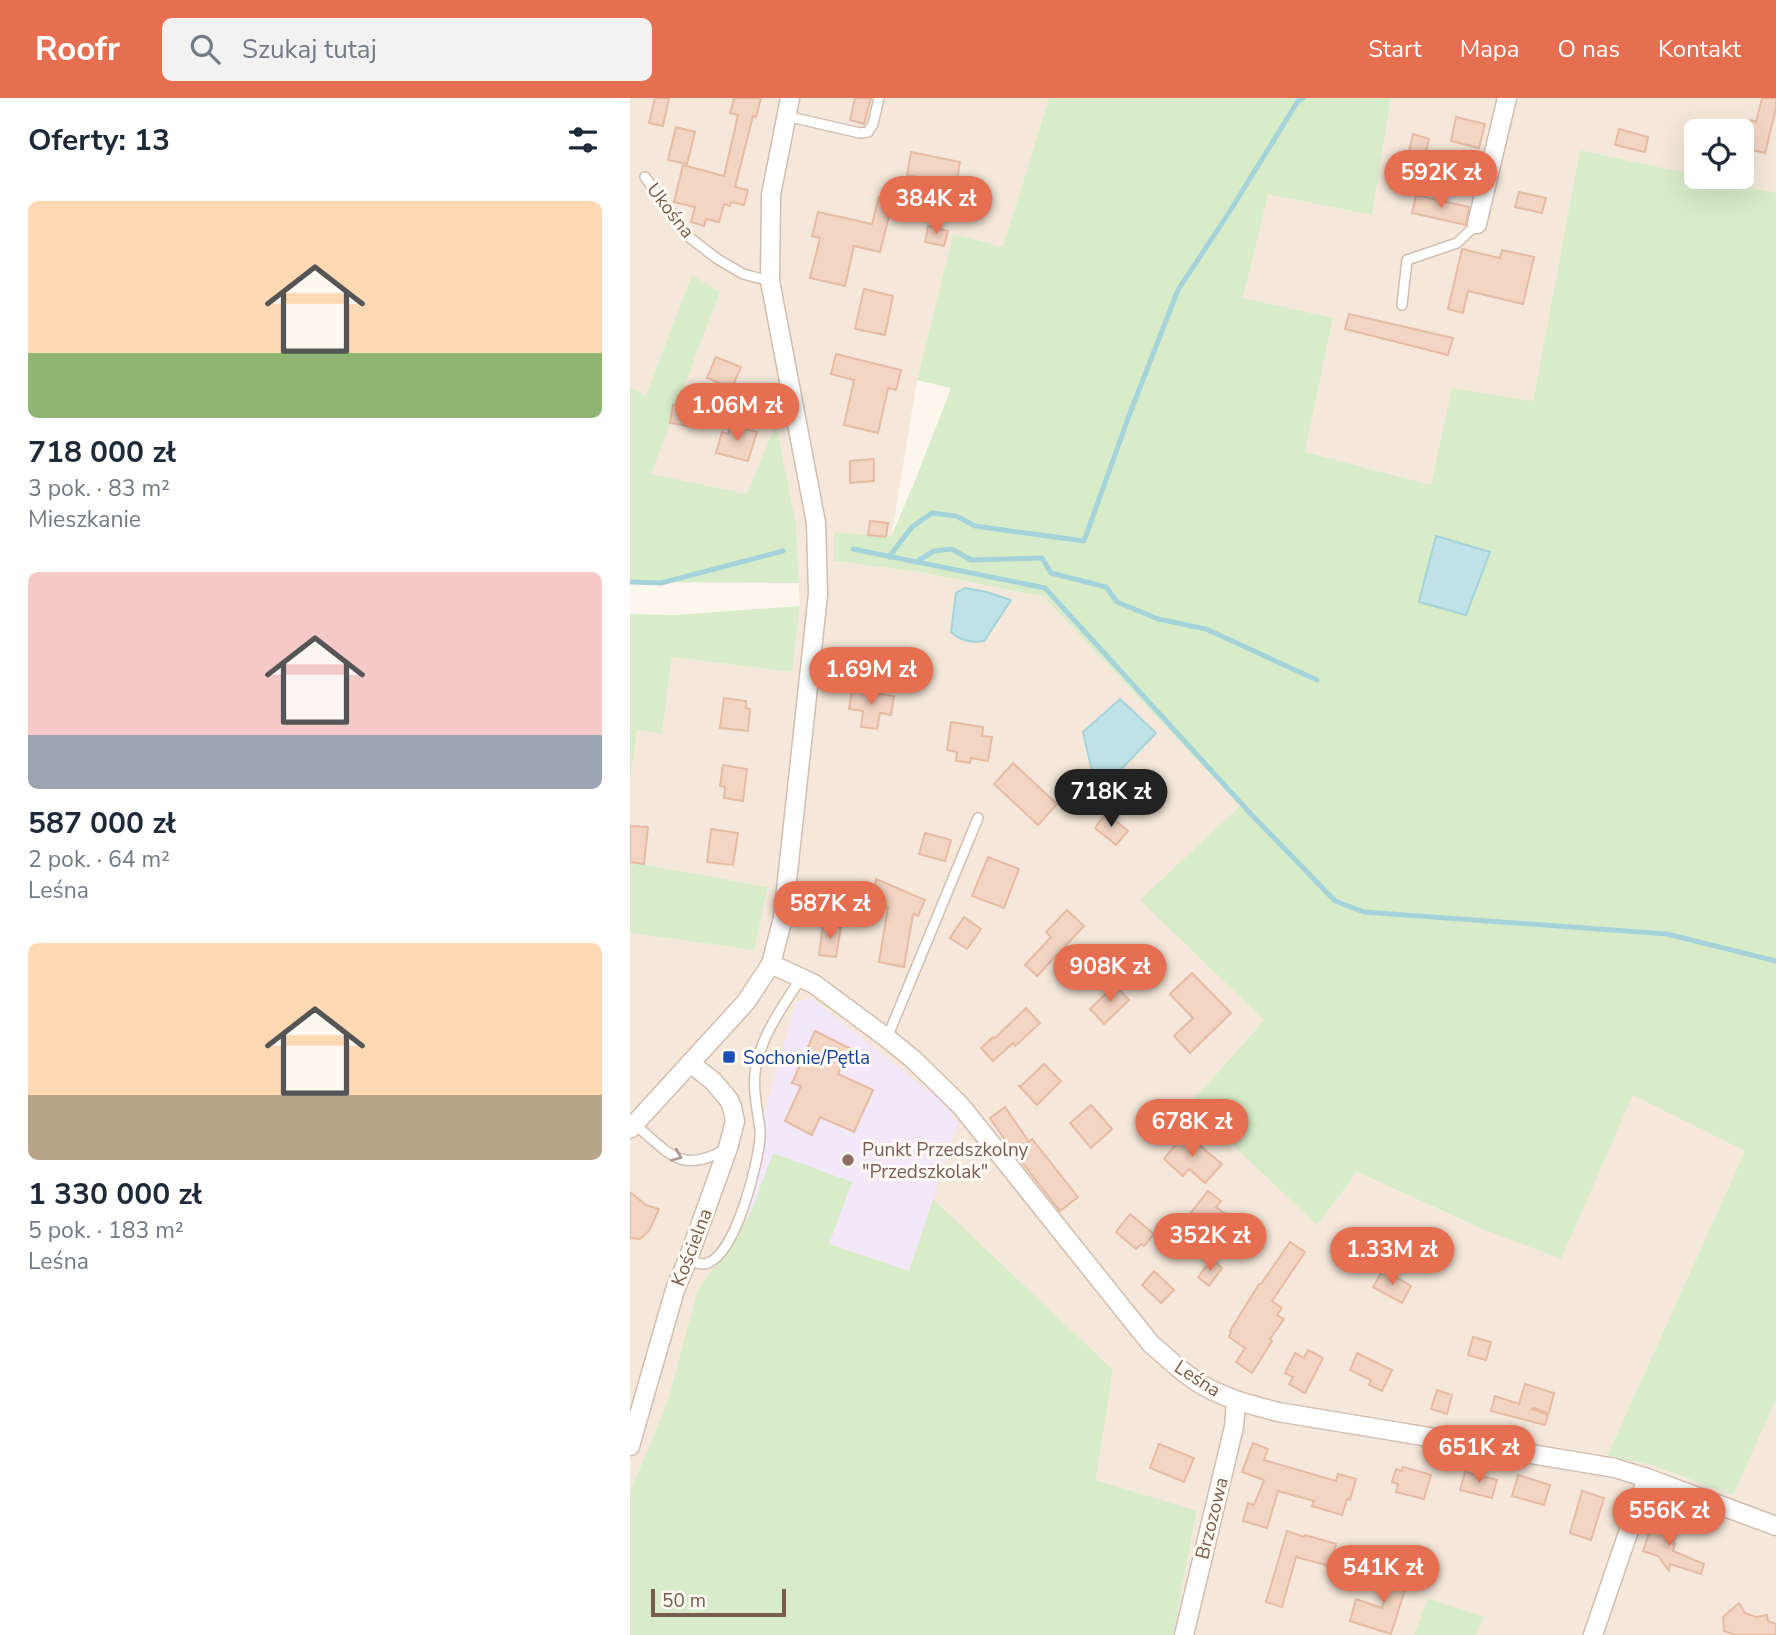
<!DOCTYPE html>
<html lang="pl">
<head>
<meta charset="utf-8">
<style>
  body { margin:0; font-family:"Nunito Sans",sans-serif; background:#f2f2f3; color:#1f2937; height:100vh; display:flex; flex-direction:column; font-size:26px; white-space:nowrap }
  * { box-sizing:border-box; margin:0 }
  p { font-size:23px; color:#747a83 }
  .icon { flex:none; width:38px; height:38px; fill:none; stroke:currentColor; stroke-width:2; stroke-linecap:round; stroke-linejoin:round }
  .map { position:relative; flex:1; overflow:hidden }
  .sheet { display:flex; flex-direction:column; background:#fff; width:630px }
  .sheet>* { flex:none }
  .fabs { position:absolute; left:1054px; top:21px; display:grid; gap:14px }
  .fabs a { display:grid; place-items:center; width:70px; height:70px; border-radius:10px; background:#fff; box-shadow:0 7px 28px #0002; font-size:35px }
  .scale { position:absolute; left:21px; bottom:18px; width:135px; box-sizing:border-box; padding-left:7px; border:4px solid #7a5c4d; border-top:0; font-size:19px; line-height:24px; white-space:nowrap; color:#7a5c4d; -webkit-text-stroke:5px #fffaf3; paint-order:stroke }
  .price { position:absolute; translate:-50% -60px; padding:0 16px; border-radius:24px; background:#e76f51; color:#fff; font-size:23px; line-height:46px; filter:drop-shadow(0 2px 4px #0008) }
  .price::after { content:''; position:absolute; left:50%; top:42px; width:21px; height:16px; margin-left:-10px; background:inherit; clip-path:polygon(0 0,100% 0,50% 100%) }
  .price.on { background:#222; color:#fff }
  ul { padding:0; list-style:none }
  li { display:grid; align-content:center; gap:14px; height:371px; padding:0 28px }
  li span { display:grid; place-items:center; height:217px; border-radius:10px; color:#555 }
  li>.icon { margin-inline-start:auto }
  span .icon { width:126px; height:126px; fill:#fffc; stroke-width:1 }
  li b { font-size:30px }
  h2 { display:flex; justify-content:space-between; align-items:center; height:84px; padding:0 28px; font-size:30px }
  header { display:flex; align-items:center; gap:42px; box-sizing:border-box; height:98px; padding:0 35px; background:#e76f51; color:#fff }
  header strong { font-size:33px }
  nav { display:flex; gap:38px; margin-inline-start:auto; font-size:24px }
  .search { width:490px; height:63px; background:#f2f2f3; display:flex; align-items:center; gap:18px; box-sizing:border-box; padding:0 24px; border-radius:10px; color:#747a83; font-size:26px }
  main { display:flex; flex:1; min-height:0 }
  .map>svg:first-child { display:block }
</style>
</head>
<body>
<header>
<strong>Roofr</strong>
<div class="search"><svg class="icon" aria-label="search" viewBox="0 0 24 24"><circle cx="10" cy="10" r="6"/><path d="M15 15l6 6"/></svg>Szukaj tutaj</div>
<nav><a>Start</a><a>Mapa</a><a>O nas</a><a>Kontakt</a></nav>
</header>
<main>
<section class="sheet">
<h2>Oferty: 13<svg class="icon" aria-label="filters" viewBox="0 0 24 24"><path d="M4 7h16M4 17h16"/><circle cx="9" cy="7" r="2"/><circle cx="15" cy="17" r="2"/></svg></h2>
<ul>
<li><span style="background:linear-gradient(#ffd9b3 70%,#8fb573 0)"><svg class="icon" aria-label="home" viewBox="0 0 24 24"><path d="M3 11l9-7 9 7M6 9v11h12V9"/></svg></span><div><b>718 000 zł</b><p>3 pok. · 83 m²</p><p>Mieszkanie</p></div></li>
<li><span style="background:linear-gradient(#f6c9c9 75%,#9aa5b1 0)"><svg class="icon" aria-label="home" viewBox="0 0 24 24"><path d="M3 11l9-7 9 7M6 9v11h12V9"/></svg></span><div><b>587 000 zł</b><p>2 pok. · 64 m²</p><p>Leśna</p></div></li>
<li><span style="background:linear-gradient(#ffd9b3 70%,#b9a48a 0)"><svg class="icon" aria-label="home" viewBox="0 0 24 24"><path d="M3 11l9-7 9 7M6 9v11h12V9"/></svg></span><div><b>1 330 000 zł</b><p>5 pok. · 183 m²</p><p>Leśna</p></div></li>
</ul>
</section>
<div class="map">
<svg width="1146" height="1537" viewBox="0 0 1146 1537">
  <rect width="100%" height="100%" fill="#fdf6ec"/>
  <g fill="#f5e8da">
    <path d="M0,0H419L373,150L323,137L287,282L261,440L204,434L205,463L290,474L414,499L610,708L634,922L560,1006L687,1126L727,1074L849,1130L1003,996L1115,1053L977,1358L1021,1367L1103,1397L1146,1302V1537H543L567,1414L466,1382L483,1272L39,1299L0,1394V835L124,852L138,789L0,764V686L7,632L32,635L42,559L162,574L170,508L166,426L146,328L117,396L20,376L90,195L62,177L15,299L0,288Z"/>
    <path d="M761,0H1146V95L1071,79H1111V33H1066V78L950,52L903,303L802,388L675,354L703,220L613,201L637,96L742,117Z"/>
  </g>
  <path fill="#f3e8fa" d="M182,900L312,1004L328,1024L280,1173L199,1146L107,1111L166,904Z"/>
  <g fill="#d8ecc9">
    <path d="M419,0H761L742,117L638,96L613,200L703,220L675,354L801,387L822,290L903,303L950,52L1146,95V1302L1103,1397L1021,1367L977,1358L1115,1053L1003,997L931,1161L850,1130L727,1074L687,1127L560,1006L634,922L510,802L610,708L414,499L290,474L204,463V434L261,439L285,383L321,290L287,282L323,136L373,149Z"/>
    <path d="M62,177L90,194L21,376L117,396L146,326L166,426L169,485L0,484V288L15,299Z"/>
    <path d="M170,508L162,574L42,559L32,636L7,632L0,686V516L45,517Z"/>
    <path d="M0,764L138,789L124,852L0,835Z"/>
    <path d="M143,1055L222,1084L199,1146L279,1173L303,1101L483,1272L466,1382L567,1413L543,1537H0V1394L39,1299L67,1194L120,1116Z"/>
    <path d="M798,1500L854,1519L847,1537H784Z"/>
  </g>
  <g fill="#bfe3e8" stroke="#a5d3da" stroke-width="2">
    <path d="M806,438L860,454L836,517L789,504Z"/>
    <path d="M335,490L357,494L381,502L354,543C342,545 330,543 321,534L326,495Z"/>
    <path d="M490,601L526,635L476,687L462,673L453,634Z"/>
  </g>
  <g fill="none" stroke-linecap="round" stroke-linejoin="round">
    <g stroke="#a5d3da" stroke-width="5">
      <path d="M223,451L415,490L620,715L705,803L734,814L1037,836L1146,863"/>
      <path d="M259,459L282,429L302,415L326,418L345,428L454,443L500,315L548,192L600,113L668,3L673,0"/>
      <path d="M286,464L304,453L322,451L341,462L412,460L421,475L476,489L487,504L528,521L576,531L687,582"/>
      <path d="M0,484L31,485L153,453"/>
    </g>
  </g>
  <g fill="#f3d5c3" stroke="#e6bba3" stroke-width="2">
    <path d="M25,0H39L33,28L19,25Z"/>
    <path d="M104,0H131L126,19L123,18L105,89L118,92L114,107L101,104L100,108L94,106L89,124L76,121L74,128L61,124L65,109L44,104L53,67L94,78L108,17L100,15Z"/>
    <path d="M225,0H241L234,26L220,22Z"/>
    <path d="M1132,0H1146V10L1135,55L1114,50L1121,22L1126,24Z"/>
    <path d="M826,19L855,26L849,50L821,43Z"/>
    <path d="M46,29L65,34L57,66L38,62Z"/>
    <path d="M989,31L1018,39L1015,54L985,47Z"/>
    <path d="M783,36L799,41L786,97L770,94Z"/>
    <path d="M281,54L330,64L326,87L277,77Z"/>
    <path d="M889,94L916,100L912,115L885,109Z"/>
    <path d="M786,97L839,109L836,127L782,115Z"/>
    <path d="M249,99L267,103L263,119L259,118L250,154L224,148L215,188L180,180L190,140L182,138L188,114L242,126Z"/>
    <path d="M298,128L318,133L314,148L295,144Z"/>
    <path d="M832,151L870,160L872,152L904,159L893,206L838,193L833,215L818,211Z"/>
    <path d="M234,191L263,198L255,237L225,231Z"/>
    <path d="M719,216L823,240L818,257L715,231Z"/>
    <path d="M206,256L271,272L266,292L258,290L248,335L214,327L224,282L201,276Z"/>
    <path d="M86,259L111,269L102,290L77,280Z"/>
    <path d="M43,307L60,310L58,328L40,325Z"/>
    <path d="M101,327L127,334L118,363L86,355L92,334L98,336Z"/>
    <path d="M244,361V383L220,385V363Z"/>
    <path d="M240,423L258,425L256,439L238,437Z"/>
    <path d="M222,592L264,598L261,617L250,615L247,631L231,629L233,613L219,611Z"/>
    <path d="M94,600L116,603V610L120,611L118,633L90,630Z"/>
    <path d="M321,624L353,629L352,638L362,639L358,663L341,660L340,665L326,663L327,654L317,652Z"/>
    <path d="M383,665L427,706L408,727L364,686Z"/>
    <path d="M93,667L117,671L113,703L94,700L95,689L90,688Z"/>
    <path d="M476,715L498,733L486,747L465,730Z"/>
    <path d="M0,728L18,729L14,766L0,764Z"/>
    <path d="M81,731L108,735L103,767L77,764Z"/>
    <path d="M295,735L321,742L315,763L289,756Z"/>
    <path d="M358,759L389,771L374,810L342,798Z"/>
    <path d="M246,781L295,802L288,818L283,816L274,869L249,864L258,809L242,807Z"/>
    <path d="M437,812L454,828L407,878L395,867L421,839L416,834Z"/>
    <path d="M334,819L351,831L337,851L320,840Z"/>
    <path d="M193,826L211,829L206,859L189,857Z"/>
    <path d="M562,875L601,915L560,955L544,938L563,920L540,896Z"/>
    <path d="M485,887L499,902L474,926L460,911Z"/>
    <path d="M396,910L410,925L385,948L383,945L363,963L351,950L363,939L365,940Z"/>
    <path d="M185,933L219,950L208,976L243,992L224,1034L190,1019L182,1037L155,1023L171,988L162,985Z"/>
    <path d="M414,966L431,983L407,1007L389,988H391Z"/>
    <path d="M461,1007L482,1031L461,1050L440,1025Z"/>
    <path d="M375,1009L399,1044L402,1041L448,1099L430,1113L377,1045L360,1020Z"/>
    <path d="M555,1035L592,1066L575,1085L559,1071L553,1078L534,1061Z"/>
    <path d="M578,1093L591,1103L586,1109L607,1125L577,1164L543,1137Z"/>
    <path d="M0,1094L16,1107L29,1111L19,1133L10,1141L0,1140Z"/>
    <path d="M500,1116L524,1136L514,1148L511,1146L506,1151L486,1134Z"/>
    <path d="M660,1144L675,1154L642,1203L652,1210L647,1217L654,1221L640,1241L642,1243L622,1275L606,1264L615,1250L599,1239L601,1234L600,1233L629,1186H631Z"/>
    <path d="M582,1161L592,1170L579,1188L568,1179Z"/>
    <path d="M753,1172L781,1188L772,1205L743,1189Z"/>
    <path d="M524,1173L544,1192L531,1205L512,1187Z"/>
    <path d="M843,1239L861,1244L856,1262L838,1257Z"/>
    <path d="M678,1252L693,1260L675,1295L659,1286L663,1279L655,1275L665,1255L674,1260Z"/>
    <path d="M727,1255L762,1272L752,1293L739,1287L741,1282L720,1272Z"/>
    <path d="M895,1286L924,1295L919,1315L903,1310L902,1311L918,1317L915,1327L861,1313L865,1298L889,1306Z"/>
    <path d="M807,1292L822,1297L817,1316L801,1311Z"/>
    <path d="M623,1345L638,1351L634,1362L706,1383L708,1376L726,1381L720,1402L717,1401L712,1417L682,1408L684,1403L648,1393L637,1430L613,1423L618,1405L624,1407L634,1382L612,1374Z"/>
    <path d="M529,1346L564,1360L554,1384L520,1370Z"/>
    <path d="M773,1369L801,1377L794,1401L766,1394L768,1386L762,1384L766,1371L772,1373Z"/>
    <path d="M835,1374L867,1382L862,1400L830,1392Z"/>
    <path d="M888,1377L920,1387L914,1407L882,1398Z"/>
    <path d="M952,1393L974,1400L961,1442L940,1435Z"/>
    <path d="M1023,1423L1048,1431L1043,1446H1045L1043,1453L1074,1466L1071,1476L1040,1466L1039,1473L1028,1458L1013,1453Z"/>
    <path d="M657,1433L674,1439L675,1437L706,1446L700,1468L666,1459L652,1509L636,1504Z"/>
    <path d="M765,1468L781,1472L761,1536L720,1523L726,1501L752,1510Z"/>
    <path d="M1109,1505L1115,1515L1126,1519L1137,1517L1138,1523L1146,1526V1537H1105L1094,1533L1093,1519Z"/>
  </g>
  <g fill="none" stroke-linecap="round" stroke-linejoin="round">
    <defs>
      <g id="service">
        <path d="M156,18L230,35L238,34L243,26L249,0"/>
        <path d="M15,79L59,139L86,160L113,176L140,183"/>
        <path d="M772,207L777,162L827,145L847,126"/>
        <path d="M257,940L348,720"/>
        <path d="M4,1026C38,1053 50,1078 96,1051"/>
        <path d="M58,1161C64,1164 71,1168 78,1165C106,1154 128,1067 130,1039C131,1033 129,1025 128,1018C125,999 122,979 128,960C136,931 155,905 171,880"/>
      </g>
      <g id="minor">
        <path d="M847,126L877,0"/>
        <path d="M141,866L184,886L257,940L284,962L331,1008L521,1246C538,1260 554,1277 574,1288C597,1301 622,1307 648,1314L985,1370L1017,1380L1146,1428"/>
        <path d="M0,1031L116,904L141,866L153,820L188,496L186,425L140,183L141,97L160,0"/>
        <path d="M0,1348L45,1192L58,1161L98,1050L105,1023L102,1009L99,1002L83,983L60,965"/>
        <path d="M554,1537L604,1329L606,1303"/>
        <path d="M963,1537L1017,1380"/>
      </g>
    </defs>
    <use href="#service" stroke="#d1beb0" stroke-width="12"/>
    <use href="#minor" stroke="#d1beb0" stroke-width="21"/>
    <use href="#service" stroke="#fff" stroke-width="9"/>
    <use href="#minor" stroke="#fff" stroke-width="18"/>
  </g>
  <defs><path id="oneway-chevron" d="M-2-3.5L2.5 0L-2 3.5" fill="none" stroke-width="1.6" stroke-linecap="round" stroke-linejoin="round" transform="scale(1.75)"/></defs>
  <use stroke="#af9d94" href="#oneway-chevron" transform="translate(47 1058) rotate(23)"/>
  <rect fill="#1a4fb4" stroke="#fffaf3" stroke-width="2.5" x="92" y="952" width="14" height="14" rx="3.5"/>
  <circle fill="#8d6e63" stroke="#fffaf3" stroke-width="2.5" cx="218" cy="1062" r="7"/>
  <g text-anchor="middle" stroke-width="6" stroke-linejoin="round" paint-order="stroke">
    <g font-size="19" fill="#7a5c4d" stroke="#fffaf3">
      <text transform="translate(41 112) rotate(52)" y="7">Ukośna</text>
      <text transform="translate(61 1149) rotate(-69)" y="7">Kościelna</text>
      <text transform="translate(568 1280) rotate(33)" y="7">Leśna</text>
      <text transform="translate(581 1420) rotate(-76)" y="7">Brzozowa</text>
    </g>
    <g font-size="19" fill="#164399" stroke="#fffaf3" text-anchor="start">
      <text x="113" y="966">Sochonie/Pętla</text>
    </g>
    <g font-size="19" fill="#785e54" stroke="#fffaf3" text-anchor="start">
      <text x="232" y="1058">Punkt Przedszkolny<tspan x="232" dy="22">"Przedszkolak"</tspan></text>
    </g>
  </g>
</svg>
<div class="fabs">
<a><svg class="icon" aria-label="locate" viewBox="0 0 24 24"><circle cx="12" cy="12" r="6"/><path d="M12 2v4M12 18v4M2 12h4M18 12h4"/></svg></a>
</div>
<div class="scale">50 m</div>
<b class="price" style="left:811px;top:112px">592K zł</b>
<b class="price" style="left:306px;top:138px">384K zł</b>
<b class="price" style="left:107px;top:345px">1.06M zł</b>
<b class="price" style="left:241px;top:609px">1.69M zł</b>
<b class="price on" style="left:481px;top:731px">718K zł</b>
<b class="price" style="left:200px;top:843px">587K zł</b>
<b class="price" style="left:480px;top:906px">908K zł</b>
<b class="price" style="left:562px;top:1061px">678K zł</b>
<b class="price" style="left:580px;top:1175px">352K zł</b>
<b class="price" style="left:762px;top:1189px">1.33M zł</b>
<b class="price" style="left:849px;top:1387px">651K zł</b>
<b class="price" style="left:1039px;top:1450px">556K zł</b>
<b class="price" style="left:753px;top:1507px">541K zł</b>
</div>
</main>
</body>
</html>
